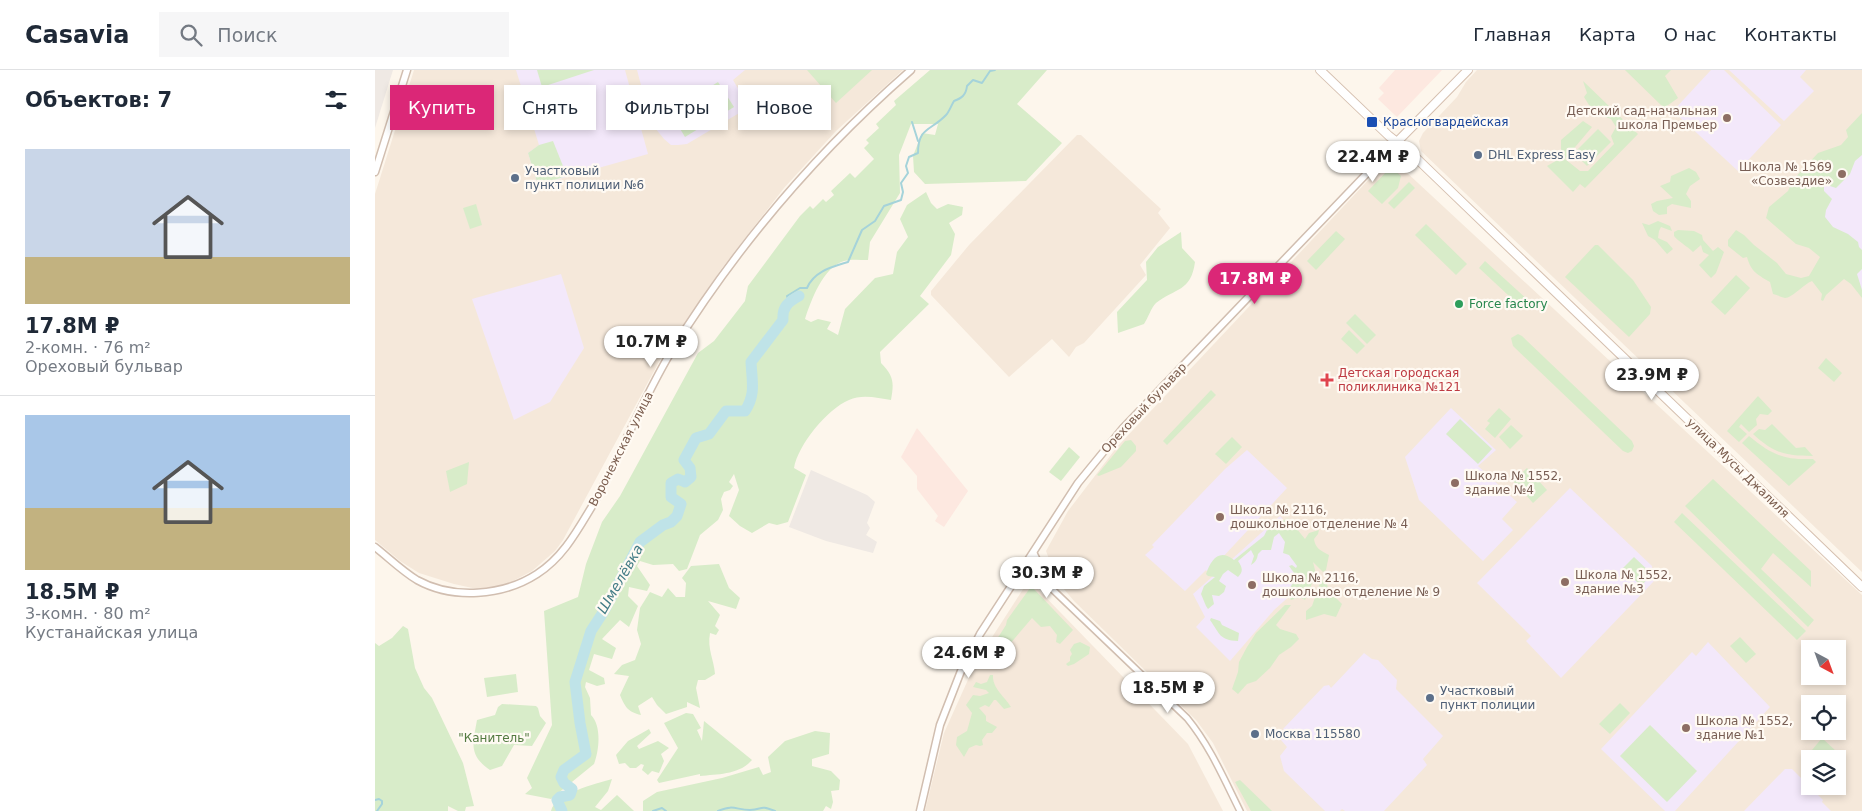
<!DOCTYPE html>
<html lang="ru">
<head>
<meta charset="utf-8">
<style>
  body { margin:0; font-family:"DejaVu Sans",sans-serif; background:#f6f6f7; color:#1f2937; height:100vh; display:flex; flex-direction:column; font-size:19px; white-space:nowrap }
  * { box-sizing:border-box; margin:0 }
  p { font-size:16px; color:#747a83 }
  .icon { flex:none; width:28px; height:28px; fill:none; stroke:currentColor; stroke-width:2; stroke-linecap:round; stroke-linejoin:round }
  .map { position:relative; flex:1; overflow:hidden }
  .panel { display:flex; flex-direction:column; background:#fff; width:375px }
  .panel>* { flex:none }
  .guide { position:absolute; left:15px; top:15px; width:475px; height:45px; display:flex; gap:10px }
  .needle { width:32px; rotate:139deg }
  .controls { position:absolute; left:1426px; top:570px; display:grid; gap:10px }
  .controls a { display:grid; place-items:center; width:45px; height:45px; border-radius:0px; background:#fff; box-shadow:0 2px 8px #0003; font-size:25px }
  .price { position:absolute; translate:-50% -42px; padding:0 11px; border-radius:18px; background:#fff; color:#222; font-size:16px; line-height:32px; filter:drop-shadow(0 1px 2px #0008) }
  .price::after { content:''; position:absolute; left:50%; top:30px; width:15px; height:11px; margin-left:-8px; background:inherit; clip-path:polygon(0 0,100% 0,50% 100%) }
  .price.active { background:#db2777; color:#fff }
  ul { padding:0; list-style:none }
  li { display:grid; align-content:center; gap:10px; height:265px; padding:0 25px }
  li+li { border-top:1px solid #e0e1e3 }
  li span { display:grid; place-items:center; height:155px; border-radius:0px; color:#555 }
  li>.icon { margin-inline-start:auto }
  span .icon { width:90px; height:90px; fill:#fffc; stroke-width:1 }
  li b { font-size:21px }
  h2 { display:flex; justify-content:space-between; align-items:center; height:60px; padding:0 25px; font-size:21px }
  .pill { padding:0 18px; border-radius:0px; background:#fff; box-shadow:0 2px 8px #0003; font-size:18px; line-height:45px }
  .pill.active { background:#db2777; color:#fff }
  header { display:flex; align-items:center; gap:30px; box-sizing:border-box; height:70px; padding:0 25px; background:#fff; border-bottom:1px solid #e0e1e3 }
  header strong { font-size:24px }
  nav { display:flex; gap:28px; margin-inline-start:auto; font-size:18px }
  .search { width:350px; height:45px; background:#f6f6f7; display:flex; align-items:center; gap:12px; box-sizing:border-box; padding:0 18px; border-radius:0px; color:#747a83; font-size:19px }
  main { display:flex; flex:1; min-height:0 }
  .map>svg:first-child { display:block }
</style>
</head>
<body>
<header>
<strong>Casavia</strong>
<div class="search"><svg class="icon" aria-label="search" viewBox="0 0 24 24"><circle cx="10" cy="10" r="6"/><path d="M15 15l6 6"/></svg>Поиск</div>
<nav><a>Главная</a><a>Карта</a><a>О нас</a><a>Контакты</a></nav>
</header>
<main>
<section class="panel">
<h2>Объектов: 7<svg class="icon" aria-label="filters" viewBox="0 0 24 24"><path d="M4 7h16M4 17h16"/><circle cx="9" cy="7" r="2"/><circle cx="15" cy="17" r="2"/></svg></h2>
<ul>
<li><span style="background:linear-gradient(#c9d6e8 70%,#c2b280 0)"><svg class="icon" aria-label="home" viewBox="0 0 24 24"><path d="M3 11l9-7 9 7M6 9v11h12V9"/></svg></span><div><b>17.8M ₽</b><p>2-комн. · 76 m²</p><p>Ореховый бульвар</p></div></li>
<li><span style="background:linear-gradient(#a9c7e8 60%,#c2b280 0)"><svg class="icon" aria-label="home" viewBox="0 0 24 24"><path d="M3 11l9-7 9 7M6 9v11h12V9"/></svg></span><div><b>18.5M ₽</b><p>3-комн. · 80 m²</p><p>Кустанайская улица</p></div></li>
</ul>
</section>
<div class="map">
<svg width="1487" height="741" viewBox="0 0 1487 741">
  <rect width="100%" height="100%" fill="#fdf6ec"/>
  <g fill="#f5e8da" fill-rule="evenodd">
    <path d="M39,0H528L461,61L409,118L347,198L285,290L188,470L180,481L157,501L136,512L117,518L102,519L79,514L44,503L25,491L0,470V124Z"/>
    <path d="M1102,0H1487V502L1046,81L1044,71L1048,63L1082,27L1091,12Z"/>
    <path d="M702,65H706L786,139L783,143L795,158L765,195L771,205L709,273L701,277L694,287L677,269L634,307L556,225V221L594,175Z"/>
    <path d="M1015,87L1487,525V741H872L838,673L821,650L699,531L683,512L671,481L693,441L742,377ZM1435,579H1462V606H1435ZM1435,634H1462V661H1435ZM1435,689H1462V716H1435Z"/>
    <path d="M654,510L813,674L848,741H550L569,663L601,592Z"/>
  </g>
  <g fill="#fde8e0">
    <path d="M1020,0H1067L1022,47L1003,29L1009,23L1004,18Z"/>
    <path d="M542,358L593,421L569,457L560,451L563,446L542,419V406L526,387Z"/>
  </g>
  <g fill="#efe9e4">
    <path d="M0,0H18L0,58Z"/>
    <path d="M436,400L492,425L500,432L492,453L495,458L491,465L502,472L498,483L451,471L414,457Z"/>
  </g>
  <g fill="#f3e8fa">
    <path d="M141,0H250L273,84L163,115L153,83L164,75Z"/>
    <path d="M262,0H370L358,10L371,32L366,42L312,74L303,75H296L289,69L276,53Z"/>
    <path d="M1336,0H1349L1406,55L1363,101L1298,41Z"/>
    <path d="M1354,0H1431L1425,7L1439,21L1409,51Z"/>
    <path d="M1487,62V222L1408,146Z"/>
    <path d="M186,204L209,278L175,332L139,350L97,229Z"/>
    <path d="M1076,338L1121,380L1103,396L1142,432L1127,449L1138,460L1108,491L1044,430L1030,387Z"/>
    <path d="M872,380L912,418L833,503L831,500L810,521L770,485L779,477L777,475L850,399Z"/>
    <path d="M1195,418L1277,496L1279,511L1186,608L1151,571L1156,566L1102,513Z"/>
    <path d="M905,446L923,467L937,506L899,540L855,591L821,557L830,547L818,524Z"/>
    <path d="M1333,572L1395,637L1300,741H1290L1226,679L1317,582L1321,586Z"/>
    <path d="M989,583L997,589L1003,590L1022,610L1021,619L1068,666L1048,689L1052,695L1009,741H970L967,739L965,741H950L909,701L905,686L912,677L906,670L912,663L908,659L949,616L954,615L956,618Z"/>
    <path d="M1410,699H1417L1448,730L1447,732L1456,741H1369Z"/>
  </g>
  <g fill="#d8ecc9">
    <path d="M162,0H219L167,17Z"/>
    <path d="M432,0H497L461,33Z"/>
    <path d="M555,0H672L642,34L687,73L651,111L550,114L539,102L538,86L547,63L560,65L563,54H536L524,85L525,123L495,172L493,190C485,190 476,189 469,191C448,197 436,231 430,249L436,252L443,249L456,252L452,259L463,265L470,239L500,208L518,204L522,182L533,167L525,149L532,135L551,122L556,133L562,139L573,134L588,137L587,145L574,153L580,164L576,185L545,226L554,234L505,282L506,293C519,306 519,313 516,330C503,328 487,324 474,330C452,339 423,375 419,398L431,405L413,452L402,455L394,453L377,463L365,456L354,446L364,420L359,404L354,412L358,416L355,420L349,422L346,429L348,440L343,450L325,465L312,499L304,501L298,494L278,495L265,491L262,496L275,515L272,521L254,517L253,526L263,536L254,557L245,550L227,569L241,578L237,589L219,584L214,600L229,608L230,614L222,616L211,612L210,617L215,628L216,645C227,656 224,681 219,694L176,729L150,724L157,718L152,708L177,655L169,541L203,527L211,494L227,452L245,426L323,283L339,271L370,231L373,216L425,146L435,136L438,139L448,129L451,132L459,125L456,121L475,103L480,108L499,89L489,78L494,73L491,70L504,58L501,54L521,35L519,31Z"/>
    <path d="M1250,0H1296L1290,6L1303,28L1289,38Z"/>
    <path d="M1208,11L1263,64L1210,118L1205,114L1198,122L1172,96L1186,88V70L1208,51L1217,57L1190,89L1205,101H1213L1239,74L1236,66L1241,57L1236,49L1219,43L1209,27L1212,23Z"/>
    <path d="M343,12L359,37L310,67L295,42Z"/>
    <path d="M1487,43V85L1480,91L1475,104L1461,118L1449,114V121L1457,129L1451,140L1450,147L1458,157L1473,164L1483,172L1484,177L1487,180V199L1482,204L1487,220V228L1476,214L1469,209L1451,225L1448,231L1446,230L1447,224L1437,211C1429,214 1417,228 1410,228C1406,227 1402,225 1398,224L1395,212C1383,205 1376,202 1372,187L1368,188L1353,176V170L1361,160L1369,165L1379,175L1402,193L1411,204L1426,208L1434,206L1445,187L1434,178L1421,174L1391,148L1394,137L1413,121L1418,110L1443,83L1466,75L1473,67L1471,60Z"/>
    <path d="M1223,59L1236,72L1212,96L1199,83Z"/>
    <path d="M178,71L192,106L163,115L153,83L164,75Z"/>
    <path d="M1016,97L1026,106L1023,118L1007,134L993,121Z"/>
    <path d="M1314,98L1321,102L1325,109L1315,116L1311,124L1316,131V138L1297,134L1292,137V144L1284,145L1278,141L1276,134L1282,131L1298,128L1285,116L1295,112L1296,106Z"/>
    <path d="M1034,112L1040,118L1019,139L1013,133Z"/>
    <path d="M101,134L107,155L95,159L88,138Z"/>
    <path d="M1283,151L1295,156L1297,161L1286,157L1284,161L1283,168L1292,172L1298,179L1292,184L1280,170L1273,166L1267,153L1274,155Z"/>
    <path d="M1051,154L1092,194L1081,205L1040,165Z"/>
    <path d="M1303,160L1319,161L1327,165L1328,170L1338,181L1343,177L1349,182L1341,203L1336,208L1324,195L1334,185L1328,182L1326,175L1318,182C1312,176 1304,172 1299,166V162Z"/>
    <path d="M961,161L970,169L941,200L932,191Z"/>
    <path d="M806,162L807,178L820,192C816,222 800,218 781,233C776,238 773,248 769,254L743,263L742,242L772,210L771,192L783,177Z"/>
    <path d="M1220,175H1223L1258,210L1276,237L1275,244L1254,267L1190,207Z"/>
    <path d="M1110,191L1155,232L1148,239L1104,198Z"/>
    <path d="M1361,205L1375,218L1350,245L1336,232Z"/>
    <path d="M980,244L1001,265L992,274L971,253Z"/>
    <path d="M974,260L990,276L982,284L966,269Z"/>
    <path d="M1143,264L1147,266L1257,371L1259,376L1257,381L1253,383L1248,381L1138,276L1136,268Z"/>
    <path d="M1451,288L1467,303L1459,312L1443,298Z"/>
    <path d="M836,320L841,325L792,375L788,371Z"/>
    <path d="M1383,326L1397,341L1393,345L1385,344L1381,349L1382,355L1374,362L1366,354L1364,357L1372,364L1364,372L1352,361Z"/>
    <path d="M1124,338L1136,349L1120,368L1110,359L1115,353L1112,351Z"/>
    <path d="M1085,349L1117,379L1103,394L1071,364Z"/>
    <path d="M1397,354L1421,378L1430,377L1438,386C1409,386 1399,383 1378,364L1384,359L1390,360Z"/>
    <path d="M1136,355L1148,366L1135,379L1124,367Z"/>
    <path d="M1374,366C1397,385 1409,390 1438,389L1441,392L1414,416L1367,373Z"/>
    <path d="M857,367L867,377L851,394L840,384Z"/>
    <path d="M756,370L761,376V381L746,397L724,406L722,405L750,371Z"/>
    <path d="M694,377L705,387L686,411L674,402Z"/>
    <path d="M94,392L92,414L75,422L71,401Z"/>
    <path d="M1152,398L1172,420L1158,433L1138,411Z"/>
    <path d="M1338,409L1436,501V517L1398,483L1386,499L1439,550L1433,557L1310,436Z"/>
    <path d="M1307,443L1431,561L1422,570L1299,452Z"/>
    <path d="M913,448L930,469L934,463L944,460L943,464L939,469C940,478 946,481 954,485L951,500L948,502L938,492L942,508L938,511L930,530L925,527L916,530L912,522L922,507L914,496L917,495L921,498L922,496L914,485L908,483L910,472L904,463L899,467L896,480H887L883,484C882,489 881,492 876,495L879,486L876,480L863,491C867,497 869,501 863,507L853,500L848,504L844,511L851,516L849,522L844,526L837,525L839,534L833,539L831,536L826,524L829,516L840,507L833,506L831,504C836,490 844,478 859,490L889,466L893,458Z"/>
    <path d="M1259,487L1277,504L1266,516L1248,498Z"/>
    <path d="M344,494L354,518L365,528L361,539L333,531L345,545L340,556L344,560L341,565L335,563C332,579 339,590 340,604L330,610H323L321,618L325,638L312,632V637L291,644L282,635L277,627L263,636L266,645C253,642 250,637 245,625L254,606L239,604L247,595L260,590L266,574L262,560L265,538L275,522L287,527L293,518L301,527H310L311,513L307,508L316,496Z"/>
    <path d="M946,510L952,513L953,520L967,534L961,547L949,544L931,550V541L937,536Z"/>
    <path d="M655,518H658L698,560L685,574L681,572L682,565L675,556L666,557L657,548L634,575L622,569L631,555L632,550Z"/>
    <path d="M910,535H916L901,555L905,559L921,564L924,569L916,577L904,585L895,598L881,611L872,614L863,624L857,619L863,602L864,592L872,577L881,563Z"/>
    <path d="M836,548L845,551L847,555L864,563L863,571C844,570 845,564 835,550Z"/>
    <path d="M28,556L33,559L40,598L49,618L57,628L88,693L99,736L91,737L90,741H83L73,736V741H0V573L4,576L17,568Z"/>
    <path d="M1365,567L1381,584L1371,593L1355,576Z"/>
    <path d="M705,572L715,577L714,584L699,594L693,596L691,594L695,591V587L697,584L695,580L699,574Z"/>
    <path d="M141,604L143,622L112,627L109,608Z"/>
    <path d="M615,605H618C617,618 630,627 636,637L629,639L621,630H619L614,637L610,635L604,638L611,646V651L622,657L617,663H612L607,670L608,675L605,676L601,675L594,678L589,687L581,675L582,667L592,661L597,643L591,635L598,625L605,626L614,623L611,620L598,617L601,612L606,614L612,612Z"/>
    <path d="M1245,633L1255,643L1235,664L1224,654Z"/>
    <path d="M127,634L161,636L163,638L165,646L171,653L157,676L139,675L127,696L115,700C93,685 98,673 102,650L120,645L123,637Z"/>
    <path d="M311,643L318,644L326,658L322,660L327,671L329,651L377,690C364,705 343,704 325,706V704L284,713L282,710L303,678L289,653Z"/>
    <path d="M1275,655L1322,701L1292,732L1245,686Z"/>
    <path d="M274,659L276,663L262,676L264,679L283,671L294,678L286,684L289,691L284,703L277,701L273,705L267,700L269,695L266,694L261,698H255L250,693L244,694L241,685L253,671Z"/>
    <path d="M440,661L455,663L454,684L437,689V696L456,701L465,710L464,720L456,721L458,732L456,739L451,736L448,741H268V731L282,722L347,708L384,697L388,705L396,702L393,687L410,671Z"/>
    <path d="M1447,668L1462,682L1456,689H1447L1437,680Z"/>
    <path d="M237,709L233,721L220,737L226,740L242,725L259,741H176C180,723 221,714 237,709Z"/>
    <path d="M865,710L897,741H876L860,712Z"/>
  </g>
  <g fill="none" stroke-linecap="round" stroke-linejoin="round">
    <g stroke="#a5d3da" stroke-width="2">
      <path d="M537,52L543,71"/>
      <path d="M414,232L412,226L425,218H432C439,201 457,197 473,192L487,160L500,151L509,136L526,130L528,122L526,113L533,103L531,96L534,87L543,83C543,57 556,61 571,45C574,42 576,36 579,31C587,28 591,25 592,16L598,10L607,13L615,1L620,0"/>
      <path d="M0,730L4,729L7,731V734L2,741"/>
      <path d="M278,741L287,738L291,741"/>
      <path d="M343,741C359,734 361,740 375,740C389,739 384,735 400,741"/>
    </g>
    <path stroke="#bfe3e8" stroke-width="11" d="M187,741L182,730L185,727L195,725L197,719L189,713L186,707L189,700L211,684L205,653L200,612L216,561L229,541L265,472L288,455L296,452L302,446L306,434L296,427V413L303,409L310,412L316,407L315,398L309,390L321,368L334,364L351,341H370C381,324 377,312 376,292L408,250C407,237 413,232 424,226"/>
    <defs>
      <path id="minor" d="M659,483L676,518L812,648C835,676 849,709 865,741"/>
      <g id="tertiary">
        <path d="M0,102L32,0"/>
        <path d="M0,477C14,488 27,501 42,510C78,530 128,526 162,504C187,488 201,463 216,438C245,387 266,332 296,282C361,177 443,81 536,0"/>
        <path d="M545,741L565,655L586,601L605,564L703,413L748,358L1022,72"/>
      </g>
      <g id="secondary">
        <path d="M945,0L1014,66L1036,83L1487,517"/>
        <path d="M1022,72L1093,0"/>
      </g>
    </defs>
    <use href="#minor" stroke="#d1beb0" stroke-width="8"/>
    <use href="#tertiary" stroke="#d1beb0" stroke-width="9"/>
    <use href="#secondary" stroke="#d6c0b0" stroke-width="10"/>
    <use href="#minor" stroke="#fff" stroke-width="5"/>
    <use href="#tertiary" stroke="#fff" stroke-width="6"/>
    <use href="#secondary" stroke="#fff" stroke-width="8"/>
  </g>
  <g fill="#8d6e63" stroke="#fffaf3" stroke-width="2">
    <circle cx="1352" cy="48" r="5"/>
    <circle cx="1467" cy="104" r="5"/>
    <circle cx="1080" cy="413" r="5"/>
    <circle cx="845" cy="447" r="5"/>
    <circle cx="1190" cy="512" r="5"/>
    <circle cx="877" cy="515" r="5"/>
    <circle cx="1311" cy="658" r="5"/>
  </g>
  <rect fill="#1a4fb4" stroke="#fffaf3" stroke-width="2" x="991" y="46" width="12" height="12" rx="2.5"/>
  <g fill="#5c6f8a" stroke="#fffaf3" stroke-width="2">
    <circle cx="1103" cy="85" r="5"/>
    <circle cx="140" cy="108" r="5"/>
    <circle cx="1055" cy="628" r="5"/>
    <circle cx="880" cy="664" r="5"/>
  </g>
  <circle fill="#2e9e5b" stroke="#fffaf3" stroke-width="2" cx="1084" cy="234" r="5"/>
  <path fill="#e0444e" stroke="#fffaf3" stroke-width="2" d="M949.5 302.5h5v5h5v5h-5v5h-5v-5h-5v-5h5z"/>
  <g text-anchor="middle" stroke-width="4.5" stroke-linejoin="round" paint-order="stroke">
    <g font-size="12" fill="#785e54" stroke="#fffaf3" text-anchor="start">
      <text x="1342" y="45" text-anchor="end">Детский сад-начальная<tspan x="1342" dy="14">школа Премьер</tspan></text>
      <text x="1457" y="101" text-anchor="end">Школа № 1569<tspan x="1457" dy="14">«Созвездие»</tspan></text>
      <text x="1090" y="410">Школа № 1552,<tspan x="1090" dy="14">здание №4</tspan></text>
      <text x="855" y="444">Школа № 2116,<tspan x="855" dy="14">дошкольное отделение № 4</tspan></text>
      <text x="1200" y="509">Школа № 1552,<tspan x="1200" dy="14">здание №3</tspan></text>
      <text x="887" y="512">Школа № 2116,<tspan x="887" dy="14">дошкольное отделение № 9</tspan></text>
      <text x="1321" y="655">Школа № 1552,<tspan x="1321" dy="14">здание №1</tspan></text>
    </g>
    <g font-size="12" fill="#164399" stroke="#fffaf3" text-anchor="start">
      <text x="1008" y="56">Красногвардейская</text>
    </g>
    <g font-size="12" fill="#4e5e75" stroke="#fffaf3" text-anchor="start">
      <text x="1113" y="89">DHL Express Easy</text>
      <text x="150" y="105">Участковый<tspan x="150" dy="14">пункт полиции №6</tspan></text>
      <text x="1065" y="625">Участковый<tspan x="1065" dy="14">пункт полиции</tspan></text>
      <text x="890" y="668">Москва 115580</text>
    </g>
    <g font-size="12" fill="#27864d" stroke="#fffaf3" text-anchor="start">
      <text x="1094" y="238">Force factory</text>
    </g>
    <g font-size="12" fill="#be3a42" stroke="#fffaf3" text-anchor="start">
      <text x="963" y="307">Детская городская<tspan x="963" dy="14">поликлиника №121</tspan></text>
    </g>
    <g font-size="12" fill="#7a5c4d" stroke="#fffaf3">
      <text transform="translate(769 338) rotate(-47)" y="4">Ореховый бульвар</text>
      <text transform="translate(246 379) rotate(-63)" y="4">Воронежская улица</text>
      <text transform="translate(1363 398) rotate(44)" y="4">улица Мусы Джалиля</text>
    </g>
    <g font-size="12" fill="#537a41" stroke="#fffaf3">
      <text x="119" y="672">"Канитель"</text>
    </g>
    <g font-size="14" font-style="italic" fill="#437c86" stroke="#fffaf3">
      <text transform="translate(245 509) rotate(-60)" y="5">Шмелёвка</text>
    </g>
  </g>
</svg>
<div class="controls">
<a><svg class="needle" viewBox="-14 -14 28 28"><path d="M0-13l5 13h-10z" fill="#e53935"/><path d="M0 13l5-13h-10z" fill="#747a83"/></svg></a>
<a><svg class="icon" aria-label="locate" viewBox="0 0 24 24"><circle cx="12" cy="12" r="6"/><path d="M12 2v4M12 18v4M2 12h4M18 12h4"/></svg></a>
<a><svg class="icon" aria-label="layers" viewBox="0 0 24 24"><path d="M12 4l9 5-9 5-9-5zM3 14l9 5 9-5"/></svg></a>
</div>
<b class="price" style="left:998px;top:113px">22.4M ₽</b>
<b class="price active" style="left:880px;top:235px">17.8M ₽</b>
<b class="price" style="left:276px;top:298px">10.7M ₽</b>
<b class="price" style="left:1277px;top:331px">23.9M ₽</b>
<b class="price" style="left:672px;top:529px">30.3M ₽</b>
<b class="price" style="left:594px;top:609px">24.6M ₽</b>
<b class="price" style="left:793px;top:644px">18.5M ₽</b>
<div class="guide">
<a class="pill active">Купить</a>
<a class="pill">Снять</a>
<a class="pill">Фильтры</a>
<a class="pill">Новое</a>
</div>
</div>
</main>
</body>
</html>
